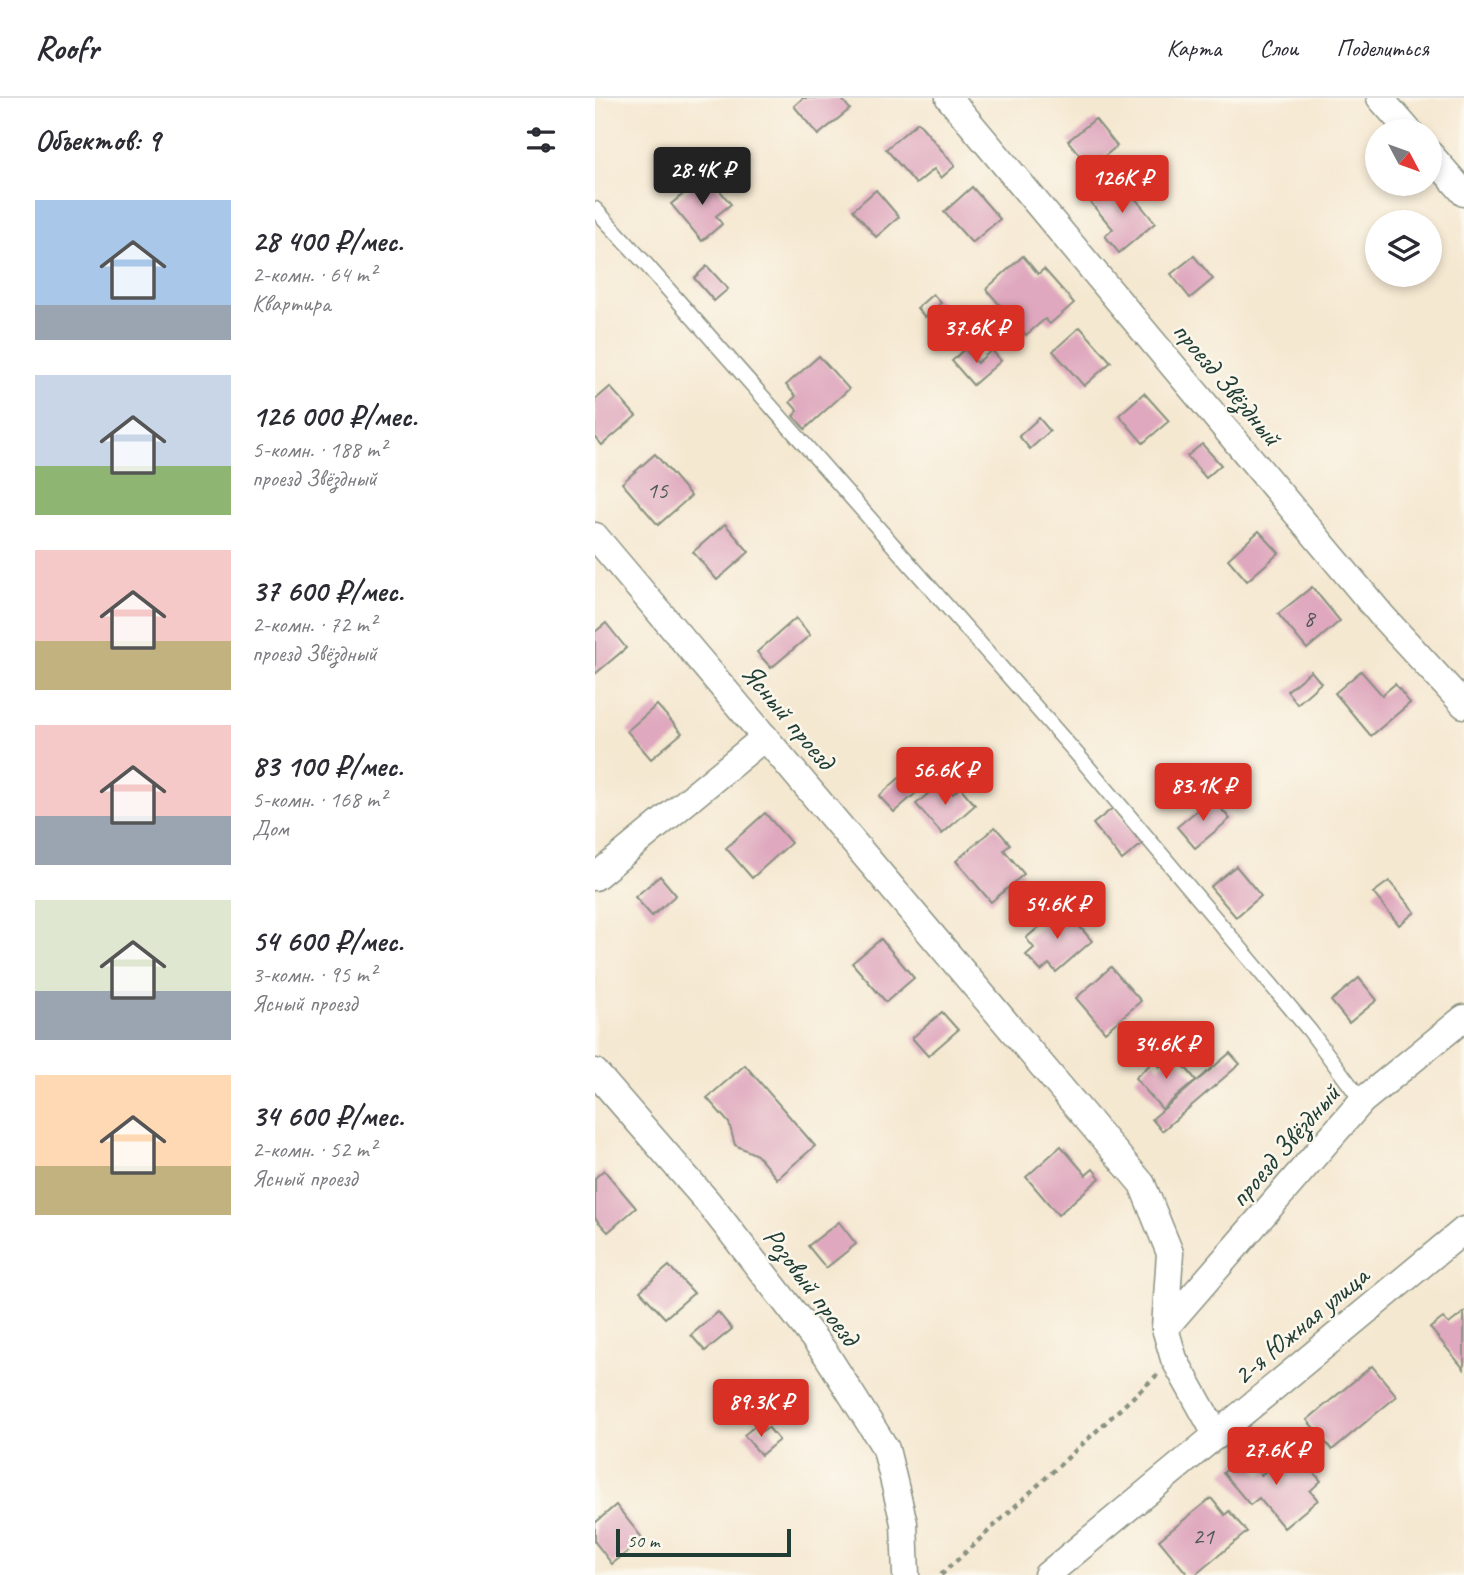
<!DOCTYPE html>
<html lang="ru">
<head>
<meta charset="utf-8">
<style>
  body { margin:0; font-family:Caveat,sans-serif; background:#f2f2f3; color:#2b2b33; height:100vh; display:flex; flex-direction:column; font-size:26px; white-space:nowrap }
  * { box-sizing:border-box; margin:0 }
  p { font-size:23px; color:#7c7c81 }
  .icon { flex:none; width:38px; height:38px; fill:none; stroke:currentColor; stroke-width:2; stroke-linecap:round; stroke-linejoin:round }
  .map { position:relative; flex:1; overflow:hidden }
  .sheet { display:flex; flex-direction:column; background:#fff; width:595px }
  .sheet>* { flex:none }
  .needle { width:46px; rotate:131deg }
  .tools { position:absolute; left:770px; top:21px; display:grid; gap:14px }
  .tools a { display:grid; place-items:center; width:77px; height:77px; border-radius:50%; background:#fff; box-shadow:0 4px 10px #0003; font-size:35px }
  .scale { position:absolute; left:21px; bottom:18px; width:175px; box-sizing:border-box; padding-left:7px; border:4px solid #1f3d34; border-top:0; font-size:19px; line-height:24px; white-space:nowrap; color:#1f3d34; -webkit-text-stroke:5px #fbf7ec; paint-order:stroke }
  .price { position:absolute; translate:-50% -60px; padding:0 16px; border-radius:7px; background:#d93025; color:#fff; font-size:23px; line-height:46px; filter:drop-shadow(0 2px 4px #0008) }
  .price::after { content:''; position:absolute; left:50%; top:42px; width:21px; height:16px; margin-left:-10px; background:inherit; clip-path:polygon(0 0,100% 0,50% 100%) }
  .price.current { background:#222; color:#fff }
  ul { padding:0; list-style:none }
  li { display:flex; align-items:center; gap:21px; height:175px; padding:0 35px }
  li span { display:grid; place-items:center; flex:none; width:196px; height:140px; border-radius:0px; color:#555 }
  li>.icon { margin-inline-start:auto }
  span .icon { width:84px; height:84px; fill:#fffc; stroke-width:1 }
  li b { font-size:30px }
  h2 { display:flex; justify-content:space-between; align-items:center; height:84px; padding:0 35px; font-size:30px }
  header { display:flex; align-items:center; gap:42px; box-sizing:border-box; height:98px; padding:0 35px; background:#fff; border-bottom:2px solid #e1e1e2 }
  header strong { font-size:33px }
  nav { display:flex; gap:38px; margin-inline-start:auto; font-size:24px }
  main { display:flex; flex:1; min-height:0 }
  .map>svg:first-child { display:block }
</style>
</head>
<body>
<header>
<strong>Roofr</strong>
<nav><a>Карта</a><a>Слои</a><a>Поделиться</a></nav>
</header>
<main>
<section class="sheet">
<h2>Объектов: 9<svg class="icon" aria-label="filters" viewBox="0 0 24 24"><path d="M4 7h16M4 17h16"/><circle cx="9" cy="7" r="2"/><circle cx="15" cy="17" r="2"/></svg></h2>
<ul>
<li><span style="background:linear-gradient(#a9c7e8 75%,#9aa5b1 0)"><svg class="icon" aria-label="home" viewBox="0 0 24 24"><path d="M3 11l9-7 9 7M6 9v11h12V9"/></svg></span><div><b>28 400 ₽/мес.</b><p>2-комн. · 64 m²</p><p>Квартира</p></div></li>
<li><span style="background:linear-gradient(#c9d6e8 65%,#8fb573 0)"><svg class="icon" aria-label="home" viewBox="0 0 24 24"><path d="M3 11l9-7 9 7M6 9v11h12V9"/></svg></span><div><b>126 000 ₽/мес.</b><p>5-комн. · 188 m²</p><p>проезд Звёздный</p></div></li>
<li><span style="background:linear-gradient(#f6c9c9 65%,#c2b280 0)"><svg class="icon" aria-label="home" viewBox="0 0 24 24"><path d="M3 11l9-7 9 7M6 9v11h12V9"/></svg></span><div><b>37 600 ₽/мес.</b><p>2-комн. · 72 m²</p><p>проезд Звёздный</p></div></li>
<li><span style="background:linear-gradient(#f6c9c9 65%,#9aa5b1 0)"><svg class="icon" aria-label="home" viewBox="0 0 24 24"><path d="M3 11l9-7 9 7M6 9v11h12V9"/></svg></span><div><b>83 100 ₽/мес.</b><p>5-комн. · 168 m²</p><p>Дом</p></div></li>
<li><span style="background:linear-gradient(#dfe7d0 65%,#9aa5b1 0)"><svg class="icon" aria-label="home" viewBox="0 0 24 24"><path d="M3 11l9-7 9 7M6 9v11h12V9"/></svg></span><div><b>54 600 ₽/мес.</b><p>3-комн. · 95 m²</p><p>Ясный проезд</p></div></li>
<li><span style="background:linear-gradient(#ffd9b3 65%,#c2b280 0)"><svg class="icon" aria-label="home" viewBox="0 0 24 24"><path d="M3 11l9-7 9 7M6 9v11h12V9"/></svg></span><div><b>34 600 ₽/мес.</b><p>2-комн. · 52 m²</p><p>Ясный проезд</p></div></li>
</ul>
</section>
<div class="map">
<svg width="869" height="1477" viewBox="0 0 869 1477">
  <rect width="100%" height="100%" fill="#fbf7ec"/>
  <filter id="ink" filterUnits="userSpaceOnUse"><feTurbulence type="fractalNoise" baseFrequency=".0143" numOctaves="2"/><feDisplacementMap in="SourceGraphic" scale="14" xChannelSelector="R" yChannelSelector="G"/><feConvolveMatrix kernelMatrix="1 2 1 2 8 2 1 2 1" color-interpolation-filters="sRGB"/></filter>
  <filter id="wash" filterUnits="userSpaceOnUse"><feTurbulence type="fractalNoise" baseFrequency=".00686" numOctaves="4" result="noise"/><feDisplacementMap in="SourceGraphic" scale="28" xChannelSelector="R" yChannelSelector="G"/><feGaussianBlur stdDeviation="1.57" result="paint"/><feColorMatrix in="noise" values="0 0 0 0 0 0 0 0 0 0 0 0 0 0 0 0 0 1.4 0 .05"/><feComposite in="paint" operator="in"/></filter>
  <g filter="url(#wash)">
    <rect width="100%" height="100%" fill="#f5e8d1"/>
    <g id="blocks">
      <g fill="#dfa8be">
        <path d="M208,0H246L255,11L223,37L199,8Z"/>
        <path d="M500,21L522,48L495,70L473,43Z"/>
        <path d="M323,24L360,68L346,80L339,71L321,86L291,51Z"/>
        <path d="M112,77L136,106L121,118L127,126L107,143L76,106Z"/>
        <path d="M524,80L560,125L524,155L510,138L518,131L495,104Z"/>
        <path d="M377,89L405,121L377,145L349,114Z"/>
        <path d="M281,92L304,119L281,139L258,112Z"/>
        <path d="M428,158L443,176L449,171L479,205L455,226L450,221L431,237L391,191Z"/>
        <path d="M599,158L618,181L595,200L576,176Z"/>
        <path d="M112,168L133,191L119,203L99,180Z"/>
        <path d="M338,196L346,205L330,219L322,210Z"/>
        <path d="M485,229L516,264L489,288L458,253Z"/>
        <path d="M370,251L382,265L397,252L406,263L378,287L357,263Z"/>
        <path d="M224,258L254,291L210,331L198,318L203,313L195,304L201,298L191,287Z"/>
        <path d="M15,289L41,318L7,347L0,339V302Z"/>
        <path d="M549,295L574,323L548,345L524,317Z"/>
        <path d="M444,320L455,333L435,351L424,338Z"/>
        <path d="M607,346L626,367L611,380L592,358Z"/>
        <path d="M60,356L96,398L63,427L27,385Z"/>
        <path d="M130,426L154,454L122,482L98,454Z"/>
        <path d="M664,433L684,455L652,483L633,461Z"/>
        <path d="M717,489L745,523L712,551L683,516Z"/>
        <path d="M201,520L215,537L176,570L162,554Z"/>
        <path d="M11,525L31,550L0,576V534Z"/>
        <path d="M716,573L726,585L702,606L692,593Z"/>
        <path d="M766,573L787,597L800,586L815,605L776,638L740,595Z"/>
        <path d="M62,607L87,635L56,661L32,633Z"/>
        <path d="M321,665L336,682L299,714L284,698Z"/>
        <path d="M347,684L358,696L365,689L380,707L347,736L321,706Z"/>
        <path d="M617,700L635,721L600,750L582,729Z"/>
        <path d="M518,710L547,746L527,762L498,726Z"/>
        <path d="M170,715L196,745L157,780L131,750Z"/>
        <path d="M400,729L415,746L409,752L429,776L396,804L361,763Z"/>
        <path d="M641,768L666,798L641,819L615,789Z"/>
        <path d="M65,778L81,797L57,818L40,799Z"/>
        <path d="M794,783L820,814L804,827L778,795Z"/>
        <path d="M468,809L497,843L461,874L454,866L446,873L431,857L439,850L431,840Z"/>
        <path d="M286,841L319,880L291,904L257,865Z"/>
        <path d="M516,869L546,903L510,934L481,900Z"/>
        <path d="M764,880L782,902L754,925L736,903Z"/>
        <path d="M347,914L363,932L333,958L317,940Z"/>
        <path d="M635,955L645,966L567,1033L557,1021Z"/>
        <path d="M579,956L601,982L567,1011L540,980L559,963L564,969Z"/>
        <path d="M150,967L220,1048L182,1081L162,1057L140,1047L134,1025L112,1000Z"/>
        <path d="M466,1048L491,1077L498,1071L505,1080L463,1117L431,1079Z"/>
        <path d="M9,1072L41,1110L13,1134L0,1120V1080Z"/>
        <path d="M244,1124L261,1146L231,1170L213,1148Z"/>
        <path d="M74,1168L99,1195L70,1220L45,1193Z"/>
        <path d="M123,1214L137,1231L110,1253L96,1237Z"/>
        <path d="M869,1214V1271L835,1230L848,1220L854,1226Z"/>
        <path d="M777,1268L802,1298L737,1352L712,1322Z"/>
        <path d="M161,1327L167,1333L173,1329L184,1342L166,1357L149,1337Z"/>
        <path d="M649,1357L666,1377L687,1359L694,1367L705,1358L726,1383L715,1393L723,1402L689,1430L664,1400L655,1407L628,1375Z"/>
        <path d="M616,1400L630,1417L634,1413L652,1434L600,1477H593L564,1442Z"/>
        <path d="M21,1407L48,1441L17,1466L0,1444V1425Z"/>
      </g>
    </g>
  </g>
  <g filter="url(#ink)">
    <use href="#blocks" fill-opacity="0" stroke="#8a9282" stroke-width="2"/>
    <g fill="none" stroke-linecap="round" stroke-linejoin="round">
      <defs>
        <path id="service" d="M0,111L49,164L481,655L715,933L767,1003"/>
        <g id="minor">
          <path d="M354,0L788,519L869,607"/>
          <path d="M785,0L814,33"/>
          <path d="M835,56L869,95"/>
          <path d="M0,438L547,1086L575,1155L570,1230L579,1261L622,1338"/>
          <path d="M0,779L170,639"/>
          <path d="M0,974L112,1103L231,1256L291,1351L309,1425L311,1477"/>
          <path d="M570,1230L767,1003L869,920"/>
          <path d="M452,1477L869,1132"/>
        </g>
      </defs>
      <use href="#service" stroke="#8a9282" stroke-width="17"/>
      <use href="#minor" stroke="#8a9282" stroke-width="29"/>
      <path stroke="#8a9282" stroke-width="4.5" stroke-dasharray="5 5" stroke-linecap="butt" d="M346,1477L563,1276"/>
      <use href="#service" stroke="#fff" stroke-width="14"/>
      <use href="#minor" stroke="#fff" stroke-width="26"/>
    </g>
  </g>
  <g text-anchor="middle" stroke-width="5" stroke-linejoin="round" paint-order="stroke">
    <g font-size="24" fill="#4f5856">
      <text x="62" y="400">15</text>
      <text x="714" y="528">8</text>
      <text x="608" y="1446">21</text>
    </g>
    <g font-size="28" fill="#1f3d34" stroke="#fbf7ec">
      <text transform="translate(633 285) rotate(50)" y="10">проезд Звёздный</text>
      <text transform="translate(194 618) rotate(50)" y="10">Ясный проезд</text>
      <text transform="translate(689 1047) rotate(-49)" y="10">проезд Звёздный</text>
      <text transform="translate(217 1188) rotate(53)" y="10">Розовый проезд</text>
      <text transform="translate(705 1227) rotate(-40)" y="10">2-я Южная улица</text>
    </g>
  </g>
</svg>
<div class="tools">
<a><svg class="needle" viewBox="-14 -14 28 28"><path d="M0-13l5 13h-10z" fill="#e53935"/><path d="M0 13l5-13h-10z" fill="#7c7c81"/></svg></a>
<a><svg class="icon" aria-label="layers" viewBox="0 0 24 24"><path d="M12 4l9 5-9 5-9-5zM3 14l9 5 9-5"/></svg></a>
</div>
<div class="scale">50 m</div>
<b class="price current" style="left:107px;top:109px">28.4K ₽</b>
<b class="price" style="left:527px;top:117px">126K ₽</b>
<b class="price" style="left:381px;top:267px">37.6K ₽</b>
<b class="price" style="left:350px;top:709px">56.6K ₽</b>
<b class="price" style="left:608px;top:725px">83.1K ₽</b>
<b class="price" style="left:462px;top:843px">54.6K ₽</b>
<b class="price" style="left:571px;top:983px">34.6K ₽</b>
<b class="price" style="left:166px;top:1341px">89.3K ₽</b>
<b class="price" style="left:681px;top:1389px">27.6K ₽</b>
</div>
</main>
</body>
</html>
